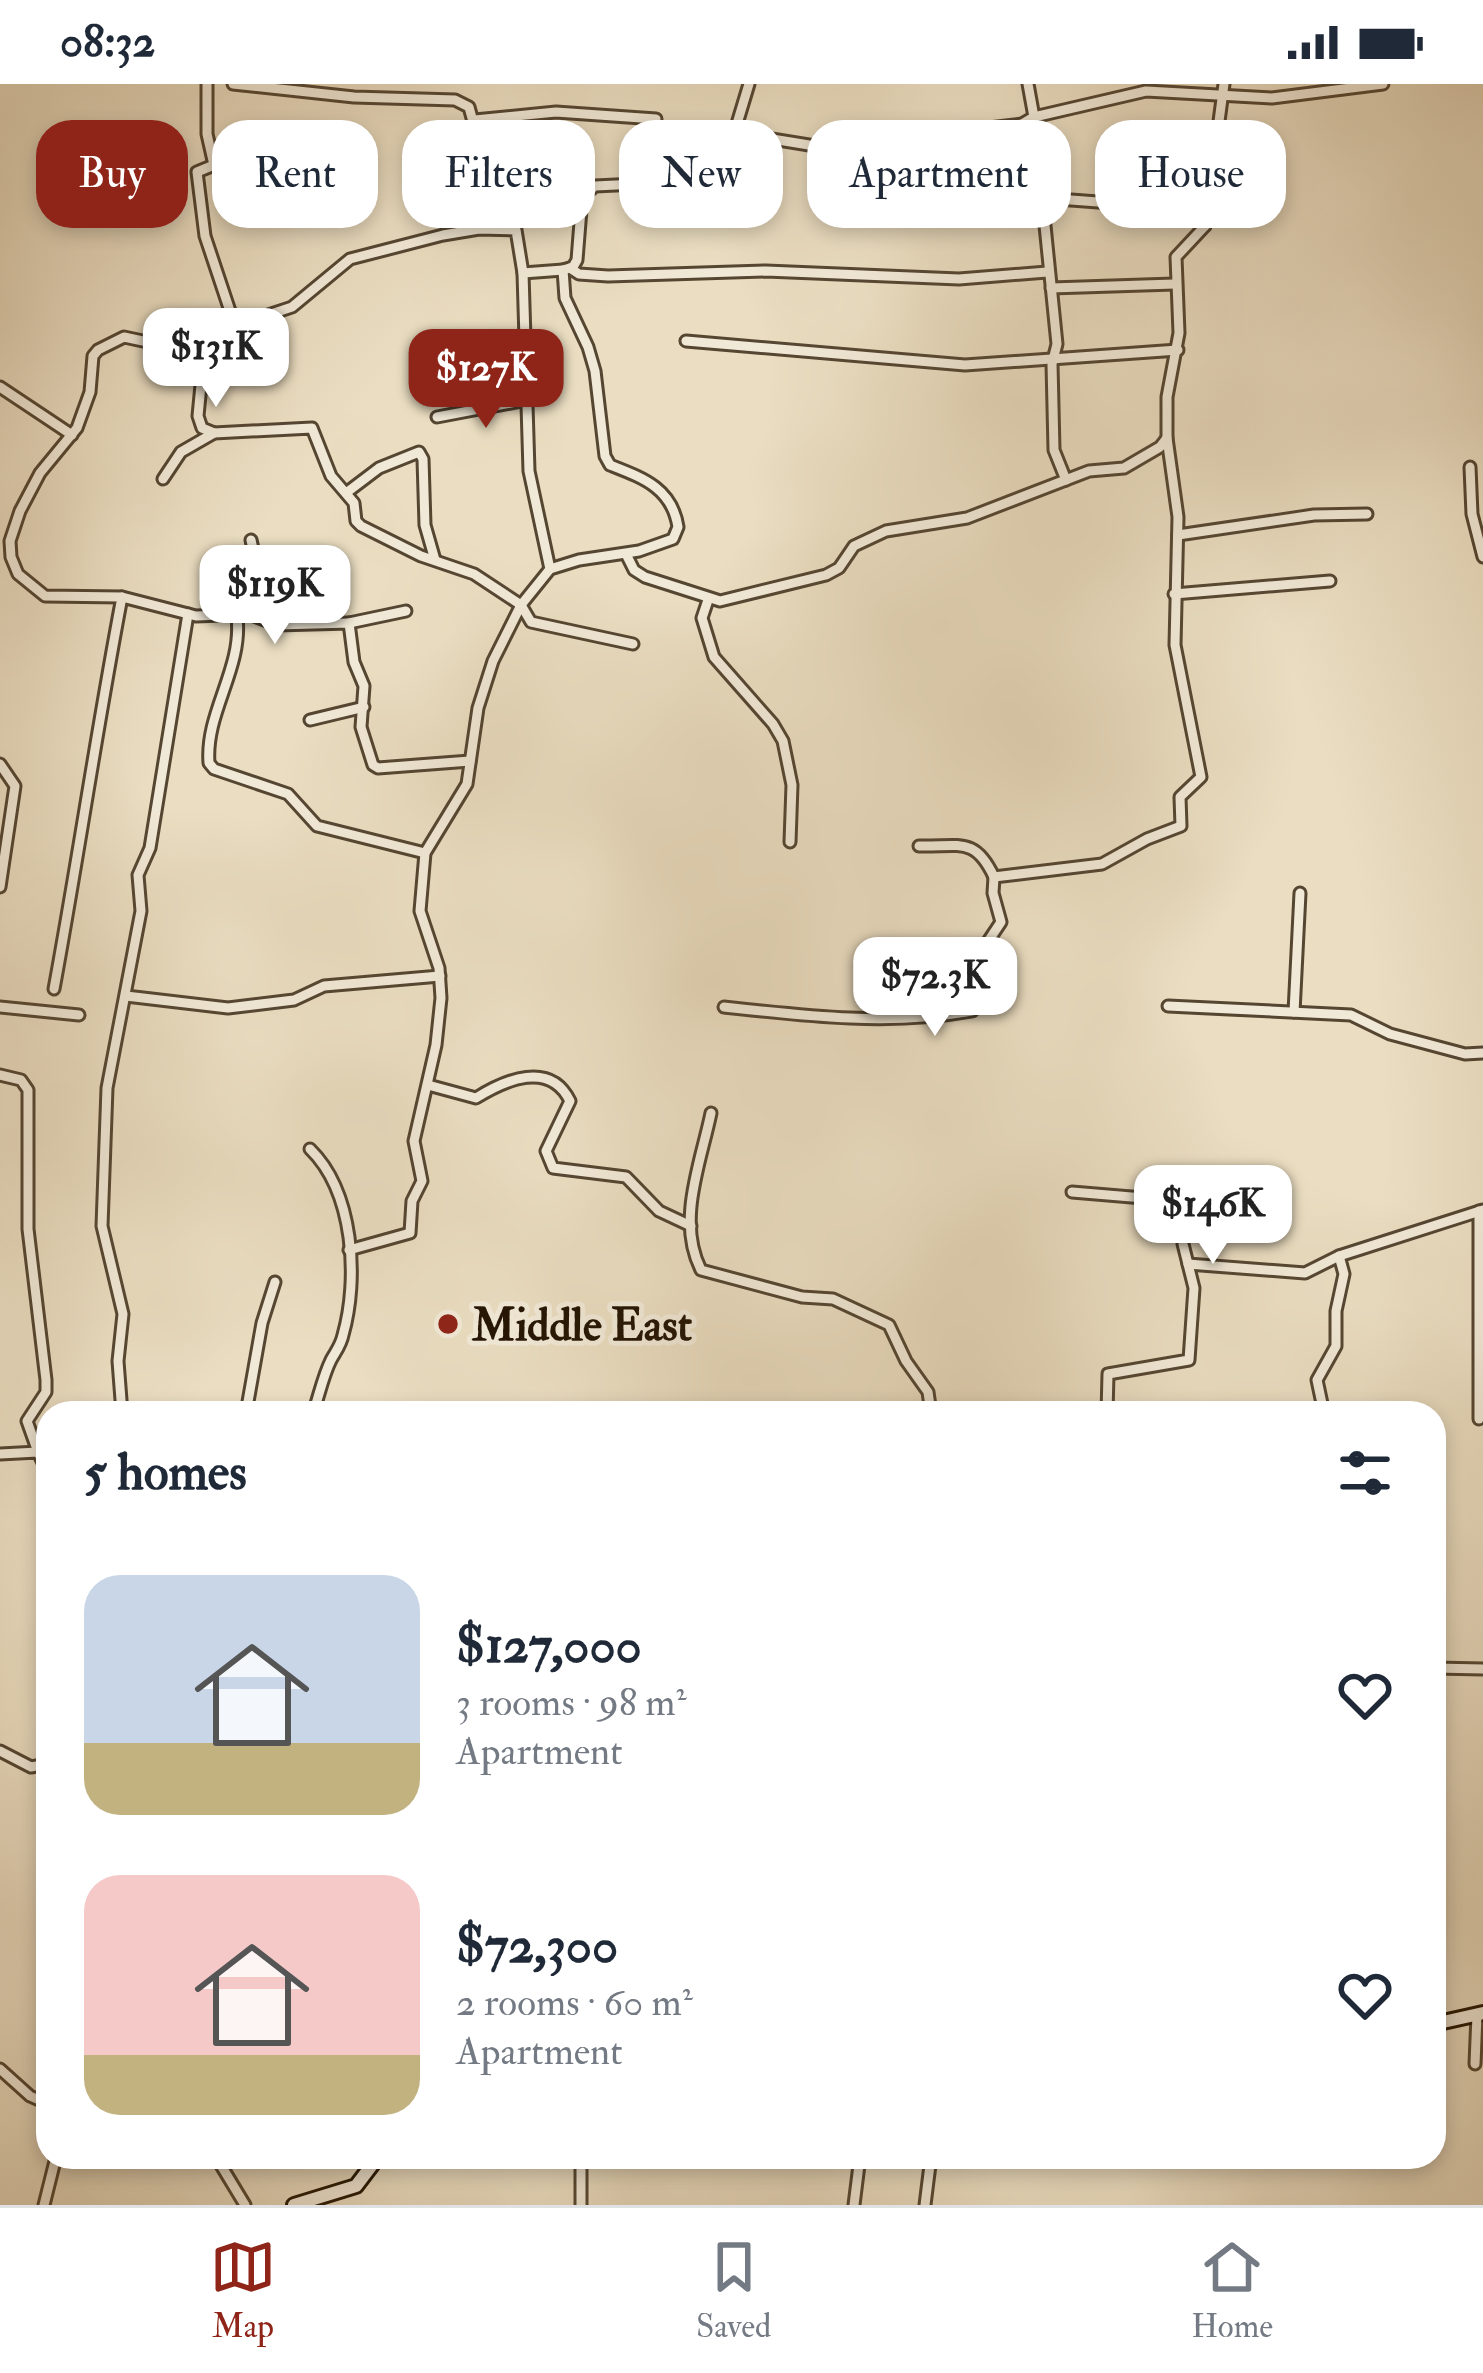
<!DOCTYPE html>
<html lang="en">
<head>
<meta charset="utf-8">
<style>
  body { margin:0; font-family:"IM FELL Double Pica",serif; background:#f2f2f3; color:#1f2937; height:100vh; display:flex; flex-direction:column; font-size:45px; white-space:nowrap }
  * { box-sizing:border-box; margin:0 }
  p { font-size:39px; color:#747a83 }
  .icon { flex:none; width:66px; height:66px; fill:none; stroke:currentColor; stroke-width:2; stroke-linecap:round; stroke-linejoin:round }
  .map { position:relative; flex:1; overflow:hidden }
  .sheet { position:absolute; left:36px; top:1317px; width:1410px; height:768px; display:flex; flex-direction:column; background:#fff; border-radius:36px; box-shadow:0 6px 18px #0003 }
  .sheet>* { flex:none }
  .guide { position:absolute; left:36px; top:36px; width:1413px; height:108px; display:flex; gap:24px }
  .price { position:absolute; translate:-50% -102px; padding:0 27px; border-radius:24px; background:#fff; color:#222; font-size:39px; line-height:78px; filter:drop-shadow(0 3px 6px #0008) }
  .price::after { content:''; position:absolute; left:50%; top:72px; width:36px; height:27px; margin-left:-18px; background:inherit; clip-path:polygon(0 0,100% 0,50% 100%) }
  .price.selected { background:#8f2418; color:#fff }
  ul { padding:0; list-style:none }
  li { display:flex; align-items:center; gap:36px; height:300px; padding:0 48px }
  li span { display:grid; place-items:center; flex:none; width:336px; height:240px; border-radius:36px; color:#555 }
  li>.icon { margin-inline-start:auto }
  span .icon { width:144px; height:144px; fill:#fffc; stroke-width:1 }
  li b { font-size:51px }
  h2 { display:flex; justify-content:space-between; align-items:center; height:144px; padding:0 48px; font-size:51px }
  .pill { padding:0 42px; border-radius:36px; background:#fff; box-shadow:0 6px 18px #0003; font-size:42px; line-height:108px }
  .pill.selected { background:#8f2418; color:#fff }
  .status { display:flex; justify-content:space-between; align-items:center; height:84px; padding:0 60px; background:#fff; direction:ltr }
  .status svg { height:33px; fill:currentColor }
  .tabs { display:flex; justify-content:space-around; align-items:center; height:168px; border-top:3px solid #e0e1e3; background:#fff; font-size:33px; color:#747a83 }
  .tabs a { display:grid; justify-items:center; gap:6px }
  .tabs .selected { color:#8f2418 }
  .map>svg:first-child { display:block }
</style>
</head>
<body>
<div class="status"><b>08:32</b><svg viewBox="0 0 49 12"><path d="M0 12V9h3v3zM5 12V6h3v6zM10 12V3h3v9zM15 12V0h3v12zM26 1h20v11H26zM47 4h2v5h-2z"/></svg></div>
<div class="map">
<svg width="1483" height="2121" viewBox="0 0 1483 2121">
  <rect width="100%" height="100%" fill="#eaddc1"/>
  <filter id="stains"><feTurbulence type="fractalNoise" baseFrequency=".00167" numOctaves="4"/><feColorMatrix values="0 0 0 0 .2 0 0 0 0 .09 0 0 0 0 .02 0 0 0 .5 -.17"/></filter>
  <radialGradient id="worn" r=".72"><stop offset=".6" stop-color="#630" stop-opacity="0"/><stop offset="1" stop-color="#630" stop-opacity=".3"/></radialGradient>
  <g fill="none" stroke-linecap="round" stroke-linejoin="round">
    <defs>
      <g id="street">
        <path d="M207,0V50L214,81L197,88L205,152L235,242"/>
        <path d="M233,0L354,13L455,16L469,23L491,104L496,144"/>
        <path d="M1028,0L1034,33L1146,7L1272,14L1383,0"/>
        <path d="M475,36L556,28L656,35"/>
        <path d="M735,49L846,67L878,57L1022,40L1034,33L1057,260L1052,280L1054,366L1066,396"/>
        <path d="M491,104L584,109"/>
        <path d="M868,127L934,126L1003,120L1015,113L1044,114L1179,124L1205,142"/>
        <path d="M570,184L579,190L608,192L766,187L959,195L1047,188"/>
        <path d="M523,189L529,387L550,485"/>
        <path d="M1051,204L1174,200"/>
        <path d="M686,257L965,281L1178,266"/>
        <path d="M204,270L198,332L202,344L214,349"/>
        <path d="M0,303L72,351"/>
        <path d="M437,333L527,316"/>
        <path d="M1470,383L1472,430L1483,473"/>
        <path d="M163,395L181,368L214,349L312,344L331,392L354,419L356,437L361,442L421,472L474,490L521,521L531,538L633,560"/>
        <path d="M346,409L379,384L419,368L423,375L425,441L435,476"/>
        <path d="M1178,451L1314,431L1367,430"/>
        <path d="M626,470L634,486L645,493L720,517L826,491L839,484L854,462L886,447L967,434L1089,387L1124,384L1160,363L1167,354"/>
        <path d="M1174,510L1330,497"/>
        <path d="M708,516L702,534L714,573L773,640L783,657L792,701L790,758"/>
        <path d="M249,530L259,492L251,456"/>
        <path d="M237,533C243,585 205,628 209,679L214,685L288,710L317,742L425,769"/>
        <path d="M349,539L406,527"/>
        <path d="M310,636L364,623"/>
        <path d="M470,677L378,684L373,681L361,643L364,602L354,578L349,539L277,541L249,530L196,532L122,513L45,512L18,490L11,473L10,457L20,427L40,389L77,344L90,308L93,272L98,266L124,253L204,270L235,242L292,223L350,175L443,151L479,145L516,146L523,189L563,186"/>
        <path d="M0,680L15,702L0,803"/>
        <path d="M919,762C959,763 975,752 994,793L1102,780L1147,755L1181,742L1180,713L1201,693L1175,561L1178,433L1167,354V313L1179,249L1176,173L1205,142L1224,0"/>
        <path d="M54,905C78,775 97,644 122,513"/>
        <path d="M126,912L228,924L294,916L324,902L440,892"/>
        <path d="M1168,922L1351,931L1390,950L1465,970L1483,969"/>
        <path d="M0,923L79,931"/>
        <path d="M724,923C805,932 891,942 972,927L977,874L1001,838L993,809L994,793"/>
        <path d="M1294,928L1300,809"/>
        <path d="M0,991L21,996L28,1006V1145L46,1296V1308L27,1337L38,1368"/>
        <path d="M428,1001L476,1014C505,996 550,976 570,1017L546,1067L553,1084L626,1093L659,1127L691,1142"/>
        <path d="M711,1029C701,1078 676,1137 701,1186L802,1213L833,1215L889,1241L906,1277L928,1308L931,1329"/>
        <path d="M310,1065C354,1108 359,1195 343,1251C341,1261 336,1267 331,1276C323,1292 319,1312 313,1329"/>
        <path d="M1072,1108L1179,1117L1185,1127L1183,1160L1194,1204L1189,1276L1108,1290L1107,1329"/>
        <path d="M349,1166L410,1149L412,1117L422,1097L414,1057L436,961L441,914L439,884L420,827L425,769L467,700L478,624L493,577L521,521L550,485L579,476L639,467L673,455L678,443C672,404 643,394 610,381L605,372L595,287L588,263L565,214L563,186L573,183L577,176L582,113L595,102L720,96L749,0"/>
        <path d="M1188,1180L1305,1189L1339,1172L1483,1126"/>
        <path d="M122,1329L118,1277L123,1230L102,1142L107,1004L141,827L138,791L150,764L188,530"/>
        <path d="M246,1329L262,1239L275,1198"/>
        <path d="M1324,1329L1317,1296L1336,1262V1227L1344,1190L1339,1172"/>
        <path d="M1479,1335V1127"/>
        <path d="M0,1370L38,1368L48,1389"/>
        <path d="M1434,1584L1483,1585"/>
        <path d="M0,1667L31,1683L48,1680"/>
        <path d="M1475,1980L1477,1931"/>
        <path d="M0,1985L30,2012L48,2020"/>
        <path d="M216,2073L245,2121"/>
        <path d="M44,2121L56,2073"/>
        <path d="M581,2121V2073"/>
        <path d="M854,2121L860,2073"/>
        <path d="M925,2121L931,2073"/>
      </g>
      <g id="secondary">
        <path d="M1434,1940L1483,1929"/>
        <path d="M294,2121L356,2102L378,2073"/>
      </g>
    </defs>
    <use href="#street" stroke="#554632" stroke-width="15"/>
    <use href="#secondary" stroke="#231402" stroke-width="18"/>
    <use href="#street" stroke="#f1e9d7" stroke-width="9"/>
    <use href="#secondary" stroke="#f1e9d7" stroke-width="12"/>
  </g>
  <circle fill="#8f2418" stroke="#f1e9d7" stroke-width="4.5" cx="448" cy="1240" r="12"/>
  <g text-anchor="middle" stroke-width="10" stroke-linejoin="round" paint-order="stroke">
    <g font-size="45" font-weight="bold" fill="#231402" stroke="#f1e9d7" text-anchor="start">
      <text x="472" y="1256">Middle East</text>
    </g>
  </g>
  <rect width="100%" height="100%" filter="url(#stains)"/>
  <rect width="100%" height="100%" fill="url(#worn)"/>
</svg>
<b class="price" style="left:216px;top:326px">$131K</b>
<b class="price selected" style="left:486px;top:347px">$127K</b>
<b class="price" style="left:275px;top:563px">$119K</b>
<b class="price" style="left:935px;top:955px">$72.3K</b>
<b class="price" style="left:1213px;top:1183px">$146K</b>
<div class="guide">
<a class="pill selected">Buy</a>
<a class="pill">Rent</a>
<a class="pill">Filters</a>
<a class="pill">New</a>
<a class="pill">Apartment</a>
<a class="pill">House</a>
</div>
<section class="sheet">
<h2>5 homes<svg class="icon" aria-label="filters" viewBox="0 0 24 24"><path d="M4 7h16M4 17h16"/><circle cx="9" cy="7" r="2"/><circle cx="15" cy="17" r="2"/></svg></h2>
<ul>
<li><span style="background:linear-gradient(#c9d6e8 70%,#c2b280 0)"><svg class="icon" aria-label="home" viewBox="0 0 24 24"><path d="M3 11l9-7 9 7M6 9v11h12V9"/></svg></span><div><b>$127,000</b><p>3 rooms · 98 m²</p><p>Apartment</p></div><svg class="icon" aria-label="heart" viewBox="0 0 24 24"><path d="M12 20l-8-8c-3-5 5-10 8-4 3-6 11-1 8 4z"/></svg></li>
<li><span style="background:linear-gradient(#f6c9c9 75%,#c2b280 0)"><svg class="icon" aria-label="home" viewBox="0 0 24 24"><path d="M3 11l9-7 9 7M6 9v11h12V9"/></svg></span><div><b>$72,300</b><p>2 rooms · 60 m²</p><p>Apartment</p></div><svg class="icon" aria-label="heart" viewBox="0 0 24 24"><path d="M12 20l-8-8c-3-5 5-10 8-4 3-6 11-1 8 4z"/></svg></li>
</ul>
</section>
</div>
<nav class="tabs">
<a class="selected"><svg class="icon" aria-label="map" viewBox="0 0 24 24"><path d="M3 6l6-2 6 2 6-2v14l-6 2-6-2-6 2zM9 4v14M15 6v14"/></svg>Map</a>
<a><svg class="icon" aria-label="saved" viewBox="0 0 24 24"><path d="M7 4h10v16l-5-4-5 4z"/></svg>Saved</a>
<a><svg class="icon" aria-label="home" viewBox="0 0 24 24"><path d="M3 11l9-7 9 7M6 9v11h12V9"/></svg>Home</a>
</nav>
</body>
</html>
